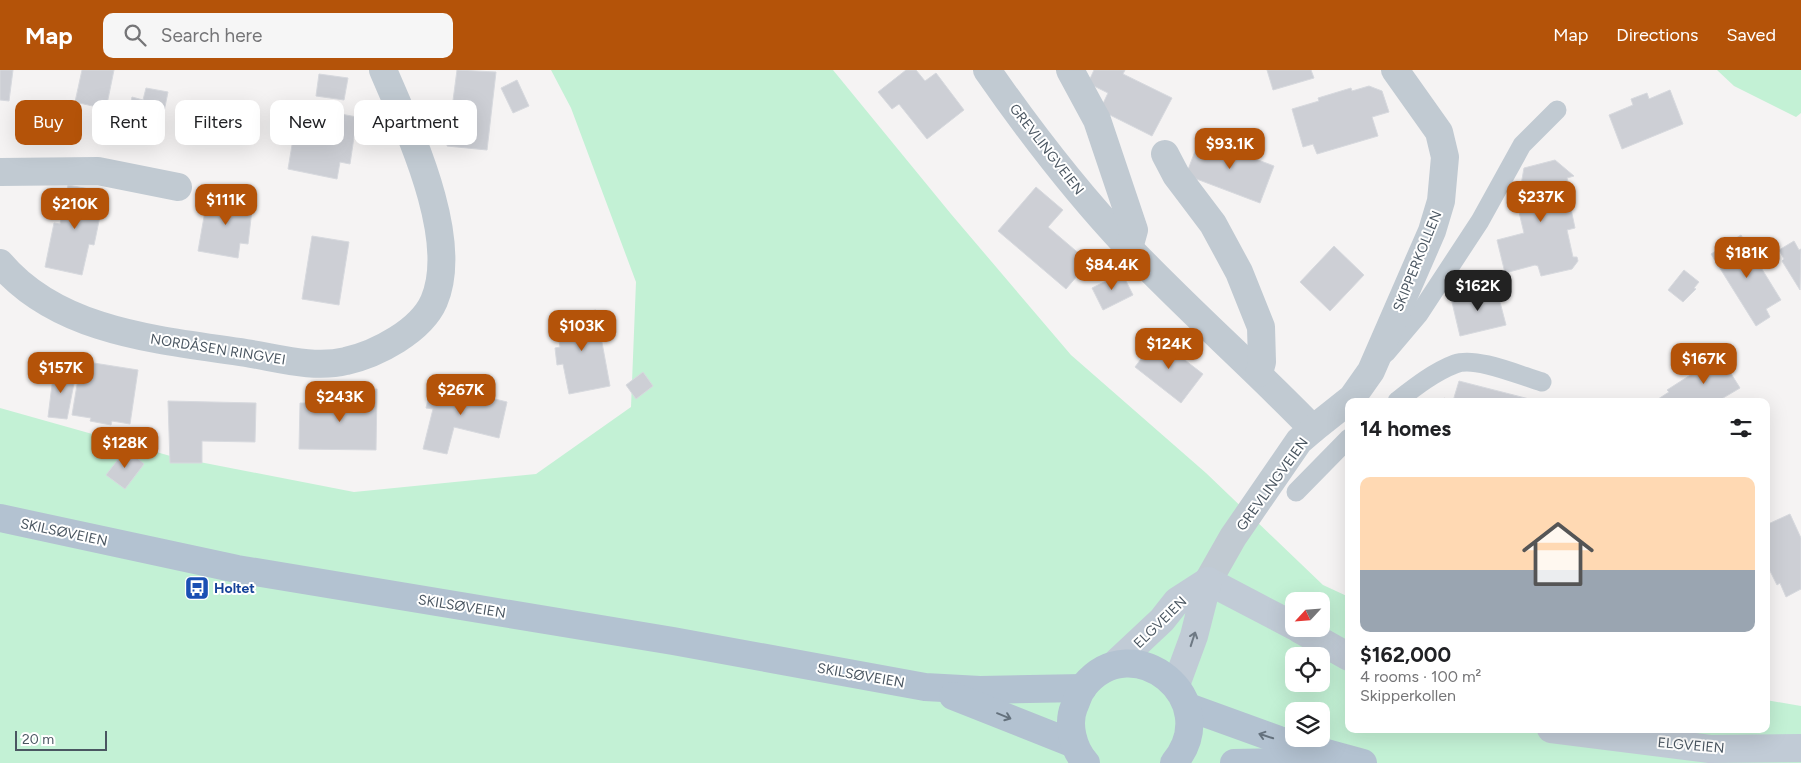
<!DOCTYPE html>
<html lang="en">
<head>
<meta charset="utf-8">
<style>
  body { margin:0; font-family:Figtree,sans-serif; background:#f6f6f6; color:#202124; height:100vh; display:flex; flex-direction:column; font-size:19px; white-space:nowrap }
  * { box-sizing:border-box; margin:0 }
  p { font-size:16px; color:#757577 }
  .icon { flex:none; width:28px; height:28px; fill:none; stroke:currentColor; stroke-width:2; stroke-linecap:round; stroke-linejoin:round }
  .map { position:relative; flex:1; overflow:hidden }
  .details { position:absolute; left:1345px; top:328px; width:425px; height:335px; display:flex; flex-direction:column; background:#fff; border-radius:10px; box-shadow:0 5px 20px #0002 }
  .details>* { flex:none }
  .banner { position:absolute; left:15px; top:30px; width:475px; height:45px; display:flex; gap:10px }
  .needle { width:32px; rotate:244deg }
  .buttons { position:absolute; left:1285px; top:522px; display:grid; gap:10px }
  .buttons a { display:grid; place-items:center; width:45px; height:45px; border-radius:10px; background:#fff; box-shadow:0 5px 20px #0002; font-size:25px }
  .scale { position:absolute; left:15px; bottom:12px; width:92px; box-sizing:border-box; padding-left:5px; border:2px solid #4a5661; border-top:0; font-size:14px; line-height:18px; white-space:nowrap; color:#4a5661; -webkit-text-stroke:4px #fff; paint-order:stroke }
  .price { position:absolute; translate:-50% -42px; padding:0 11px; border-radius:10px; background:#b45309; color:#fff; font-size:16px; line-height:32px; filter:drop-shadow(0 1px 2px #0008) }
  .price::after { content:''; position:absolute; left:50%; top:30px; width:15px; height:11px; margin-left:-8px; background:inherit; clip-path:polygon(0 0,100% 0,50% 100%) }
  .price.on { background:#222; color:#fff }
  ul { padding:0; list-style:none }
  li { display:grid; align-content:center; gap:10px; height:265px; padding:0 15px }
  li+li { border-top:1px solid #e0e0e0 }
  li span { display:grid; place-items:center; height:155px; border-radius:10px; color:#555 }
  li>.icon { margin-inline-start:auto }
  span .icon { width:90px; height:90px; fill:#fffc; stroke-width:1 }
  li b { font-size:21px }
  h2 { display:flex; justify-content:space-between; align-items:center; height:60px; padding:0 15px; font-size:21px }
  .chip { padding:0 18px; border-radius:10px; background:#fff; box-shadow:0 5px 20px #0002; font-size:18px; line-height:45px }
  .chip.on { background:#b45309; color:#fff }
  header { display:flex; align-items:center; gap:30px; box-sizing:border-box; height:70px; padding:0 25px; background:#b45309; color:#fff }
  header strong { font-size:24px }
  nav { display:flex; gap:28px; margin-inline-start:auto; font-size:18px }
  .search { width:350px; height:45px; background:#f6f6f6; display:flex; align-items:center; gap:12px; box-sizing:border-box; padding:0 18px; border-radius:10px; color:#757577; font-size:19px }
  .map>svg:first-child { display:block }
</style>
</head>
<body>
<header>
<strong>Map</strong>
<div class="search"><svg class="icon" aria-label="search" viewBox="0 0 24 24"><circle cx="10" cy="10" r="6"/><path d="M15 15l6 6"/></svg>Search here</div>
<nav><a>Map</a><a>Directions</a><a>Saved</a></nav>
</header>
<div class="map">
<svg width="1801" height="693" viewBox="0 0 1801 693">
  <rect width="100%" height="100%" fill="#f5f3f3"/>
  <g fill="#c3f1d5" fill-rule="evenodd">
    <path d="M551,0H833L951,144L1071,285L1206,403L1323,515L1349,527V659H1766V630L1801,636V693H0V338L174,387L354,422L536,404L631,337L636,212L571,38ZM1294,531H1321V559H1294ZM1294,586H1321V614H1294ZM1294,641H1321V669H1294Z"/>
    <path d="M1717,0H1801V43L1796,47L1734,16Z"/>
  </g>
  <g fill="#cdcfd5" stroke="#d7d9de">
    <path d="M0,0H13L9,31L0,30Z"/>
    <path d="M82,0H114L106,39L75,32Z"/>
    <path d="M457,0L496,2L487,80L447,76Z"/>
    <path d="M906,0H916L925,11L936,3L964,40L927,69L899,34L892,39L878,22Z"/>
    <path d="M1094,0H1125L1123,4L1172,28L1152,66L1100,40L1108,23L1088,13Z"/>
    <path d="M1267,0H1311L1314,8L1273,20Z"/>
    <path d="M319,4L348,8L344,30L316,26Z"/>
    <path d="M517,10L529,36L513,43L501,18Z"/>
    <path d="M1369,16L1382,21L1389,42L1372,47L1378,66L1317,84L1313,74L1303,77L1292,39L1319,31L1318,28L1351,18L1352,21Z"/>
    <path d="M146,18L168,22L159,66L125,58L132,27L143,30Z"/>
    <path d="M1670,20L1683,54L1622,79L1609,45L1633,35L1631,29L1647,23L1649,29Z"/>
    <path d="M313,39L357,47L350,94L340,92L337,109L288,99L293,69L307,71L308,65H305L306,58H309Z"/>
    <path d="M1200,68L1274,96L1260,133L1186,105Z"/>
    <path d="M1555,90L1574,106L1567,108L1571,122L1558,125L1562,141L1571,139L1575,158L1567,160L1573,187H1577L1578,191L1572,199L1541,206L1538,196L1535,195L1505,203L1497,170L1524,163L1518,138L1521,137L1516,116L1521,115L1524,98Z"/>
    <path d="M68,115L105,122L94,175L89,174L82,205L45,197L54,153L60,154Z"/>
    <path d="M1036,117L1063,140L1048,157L1089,192L1066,219L998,161Z"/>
    <path d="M208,124L253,131L248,174L240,173L238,188L198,181Z"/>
    <path d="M1741,165L1781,230L1766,239L1770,247L1756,256L1711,184Z"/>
    <path d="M312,166L349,172L339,235L302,229Z"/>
    <path d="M1794,171L1799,180L1801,179L1800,220L1782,191L1784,189L1779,180Z"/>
    <path d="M1334,176L1364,205L1330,241L1300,212Z"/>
    <path d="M1684,200L1699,212L1694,218L1696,219L1683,232L1668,220Z"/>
    <path d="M1122,203L1133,225L1103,240L1092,218Z"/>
    <path d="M1496,217L1506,255L1460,266L1451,228Z"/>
    <path d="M596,240L610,316L569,324L563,294L557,295L555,278L560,277L555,248Z"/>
    <path d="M1158,266L1183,284L1181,287L1203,304L1181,333L1135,297Z"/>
    <path d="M1720,286L1740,318L1718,331H1655L1669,322L1667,320Z"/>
    <path d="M81,291L138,300L130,354L112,351L111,355L90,351L91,348L72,345Z"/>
    <path d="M54,299L76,303L67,349L48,347Z"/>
    <path d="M643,302L653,316L636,329L626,315Z"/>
    <path d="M1459,311L1537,331H1443L1444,328L1453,331Z"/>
    <path d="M439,315L507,332L499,368L454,357L447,384L423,379L433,339L426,338L430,321L437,323Z"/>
    <path d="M352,319H377L376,380L299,379L300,333H346V329H351Z"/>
    <path d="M168,331L256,333L255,372L202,371V393H170Z"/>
    <path d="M126,379L144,394L125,419L106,405Z"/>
    <path d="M1790,444L1801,468V519L1786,527L1780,513L1777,515L1766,493V455Z"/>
  </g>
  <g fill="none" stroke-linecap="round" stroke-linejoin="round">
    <g stroke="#c1cad2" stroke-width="19">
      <path d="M1386,283L1419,244L1480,151L1522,75L1557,40"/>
      <path d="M1397,331C1415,317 1434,302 1455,294C1476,286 1521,306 1542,312"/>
      <path d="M1296,422L1349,368"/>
    </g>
    <g stroke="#c1cad2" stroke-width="28">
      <path d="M987,0C1030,62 1077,123 1129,178C1188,240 1253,297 1313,359L1299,371L1233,467L1208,511"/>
      <path d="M1070,0L1097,50L1134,160L1129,178"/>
      <path d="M1165,84L1176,105L1213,154L1239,202L1261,257L1262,292L1259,303"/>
      <path d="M0,102L98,101L178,117"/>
      <path d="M0,193C59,263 161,270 246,283C278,288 314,299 346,291C377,284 421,261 434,231C461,168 408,59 383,0"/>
      <path d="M1313,359L1352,328L1371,301L1432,161L1441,131L1445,87L1439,62L1395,0"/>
    </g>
    <g stroke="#c1cbd6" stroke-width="28">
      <path d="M1208,511L1294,556"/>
      <path d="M1299,559L1349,587"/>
      <path d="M1114,595L1162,550L1177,531L1208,511L1194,566L1176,615"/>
      <path d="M1551,659L1710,679L1801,678"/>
    </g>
    <g stroke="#b3c2d1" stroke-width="28">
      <path d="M0,448L237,499L673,571L925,617L980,620L1083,618"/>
      <path d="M953,626L1074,674"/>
      <path d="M1188,637L1279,670L1363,693"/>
      <path d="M1086,693C1073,679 1067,654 1074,637C1077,630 1079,622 1084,616C1133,555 1226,630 1174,693"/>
      <path d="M1234,693L1322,691"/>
    </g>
  </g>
  <defs><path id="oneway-shaft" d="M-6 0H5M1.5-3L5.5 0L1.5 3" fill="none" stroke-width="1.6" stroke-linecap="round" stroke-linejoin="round" transform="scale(1.25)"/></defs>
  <use stroke="#6e7984" href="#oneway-shaft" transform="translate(1193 569) rotate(-72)"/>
  <g stroke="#64717d">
    <use href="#oneway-shaft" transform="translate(1004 646) rotate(22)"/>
    <use href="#oneway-shaft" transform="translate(1266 666) rotate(-162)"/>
  </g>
  <defs>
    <symbol id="bus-square" viewBox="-11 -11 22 22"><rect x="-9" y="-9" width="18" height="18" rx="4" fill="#1a4fb4" stroke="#fff"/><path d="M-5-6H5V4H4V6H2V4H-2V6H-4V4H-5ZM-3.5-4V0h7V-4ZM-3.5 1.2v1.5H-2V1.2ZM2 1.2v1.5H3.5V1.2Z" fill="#fff"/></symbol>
  </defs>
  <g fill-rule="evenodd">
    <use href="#bus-square" x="183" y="504" width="28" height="28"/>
  </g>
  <g text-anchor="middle" stroke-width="4" stroke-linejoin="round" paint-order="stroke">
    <g font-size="14" fill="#4a5661" stroke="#fff">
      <text transform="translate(1047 79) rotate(52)" y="5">GREVLINGVEIEN</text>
      <text transform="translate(1417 191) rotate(-68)" y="5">SKIPPERKOLLEN</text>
      <text transform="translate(218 279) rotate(9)" y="5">NORDÅSEN RINGVEI</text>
      <text transform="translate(1272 414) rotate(-54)" y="5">GREVLINGVEIEN</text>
      <text transform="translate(64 462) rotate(12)" y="5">SKILSØVEIEN</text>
      <text transform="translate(462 536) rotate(9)" y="5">SKILSØVEIEN</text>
      <text transform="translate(1160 552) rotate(-44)" y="5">ELGVEIEN</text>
      <text transform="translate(861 605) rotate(10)" y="5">SKILSØVEIEN</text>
      <text transform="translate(1691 675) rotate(5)" y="5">ELGVEIEN</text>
    </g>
    <g font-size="14" font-weight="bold" fill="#164399" stroke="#fff" text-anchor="start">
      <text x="214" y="523">Holtet</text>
    </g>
  </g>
</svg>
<div class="buttons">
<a><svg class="needle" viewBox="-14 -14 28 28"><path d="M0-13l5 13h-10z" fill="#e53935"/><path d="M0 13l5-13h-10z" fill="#757577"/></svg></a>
<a><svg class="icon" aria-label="locate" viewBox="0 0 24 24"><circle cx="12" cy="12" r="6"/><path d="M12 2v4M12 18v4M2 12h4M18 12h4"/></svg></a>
<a><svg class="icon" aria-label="layers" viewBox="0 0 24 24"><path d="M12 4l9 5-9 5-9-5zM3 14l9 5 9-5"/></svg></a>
</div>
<div class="scale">20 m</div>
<b class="price" style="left:1230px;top:100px">$93.1K</b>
<b class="price" style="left:1541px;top:153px">$237K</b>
<b class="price" style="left:226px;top:156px">$111K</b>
<b class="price" style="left:75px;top:160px">$210K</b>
<b class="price" style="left:1747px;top:209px">$181K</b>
<b class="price" style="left:1112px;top:221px">$84.4K</b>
<b class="price on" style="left:1478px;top:242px">$162K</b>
<b class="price" style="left:582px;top:282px">$103K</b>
<b class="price" style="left:1169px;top:300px">$124K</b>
<b class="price" style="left:1704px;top:315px">$167K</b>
<b class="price" style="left:61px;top:324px">$157K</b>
<b class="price" style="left:461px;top:346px">$267K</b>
<b class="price" style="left:340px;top:353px">$243K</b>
<b class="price" style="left:125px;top:399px">$128K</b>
<div class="banner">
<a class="chip on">Buy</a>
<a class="chip">Rent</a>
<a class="chip">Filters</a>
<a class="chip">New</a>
<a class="chip">Apartment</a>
</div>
<section class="details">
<h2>14 homes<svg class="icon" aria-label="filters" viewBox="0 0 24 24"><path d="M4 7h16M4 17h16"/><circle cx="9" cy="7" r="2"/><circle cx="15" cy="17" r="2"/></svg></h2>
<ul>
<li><span style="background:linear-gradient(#ffd9b3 60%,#9aa5b1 0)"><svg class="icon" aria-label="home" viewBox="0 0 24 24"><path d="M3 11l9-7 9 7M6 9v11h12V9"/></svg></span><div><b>$162,000</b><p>4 rooms · 100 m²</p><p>Skipperkollen</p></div></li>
</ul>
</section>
</div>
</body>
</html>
